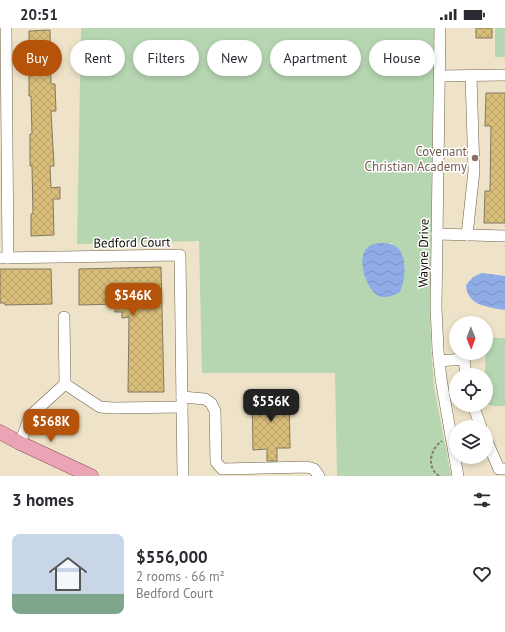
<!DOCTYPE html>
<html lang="en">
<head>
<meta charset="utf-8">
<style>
  body { margin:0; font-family:"PT Sans",sans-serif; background:#f2f2f3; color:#2b2b33; height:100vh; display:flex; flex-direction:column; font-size:15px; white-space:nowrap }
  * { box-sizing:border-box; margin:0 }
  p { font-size:13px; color:#7c7c81 }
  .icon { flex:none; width:22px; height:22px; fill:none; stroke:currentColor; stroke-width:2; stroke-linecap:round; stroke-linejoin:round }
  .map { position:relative; height:448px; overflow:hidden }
  .drawer { display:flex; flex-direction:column; background:#fff; flex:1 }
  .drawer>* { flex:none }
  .hud { position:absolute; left:12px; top:12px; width:481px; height:36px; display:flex; gap:8px }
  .needle { width:26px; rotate:179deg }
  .fabs { position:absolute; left:449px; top:288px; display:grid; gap:8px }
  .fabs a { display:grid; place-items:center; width:44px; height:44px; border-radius:50%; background:#fff; box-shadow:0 2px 6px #0003; font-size:20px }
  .price { position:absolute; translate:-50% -34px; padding:0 9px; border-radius:8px; background:#b45309; color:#fff; font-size:13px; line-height:26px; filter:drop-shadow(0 1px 2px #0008) }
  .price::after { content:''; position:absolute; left:50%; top:24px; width:12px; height:9px; margin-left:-6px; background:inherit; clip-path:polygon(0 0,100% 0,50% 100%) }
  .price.current { background:#222; color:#fff }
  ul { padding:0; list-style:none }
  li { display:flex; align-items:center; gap:12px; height:100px; padding:0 12px }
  li span { display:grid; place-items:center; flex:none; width:112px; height:80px; border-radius:8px; color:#555 }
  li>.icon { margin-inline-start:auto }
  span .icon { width:48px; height:48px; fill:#fffc; stroke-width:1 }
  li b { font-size:17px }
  h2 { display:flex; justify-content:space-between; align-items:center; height:48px; padding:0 12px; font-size:17px }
  .pill { padding:0 14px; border-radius:18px; background:#fff; box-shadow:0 2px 6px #0003; font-size:14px; line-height:36px }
  .pill.current { background:#b45309; color:#fff }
  .status { display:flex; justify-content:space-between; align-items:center; height:28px; padding:0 20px; background:#fff; direction:ltr }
  .status svg { height:11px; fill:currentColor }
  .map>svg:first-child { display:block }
</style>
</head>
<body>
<div class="status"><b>20:51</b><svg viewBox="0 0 49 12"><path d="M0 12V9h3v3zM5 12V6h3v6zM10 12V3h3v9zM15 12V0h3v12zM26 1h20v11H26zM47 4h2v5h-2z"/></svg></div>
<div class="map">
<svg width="505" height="448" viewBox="0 0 505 448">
  <defs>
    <pattern id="water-waves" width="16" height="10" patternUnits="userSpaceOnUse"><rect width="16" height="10" fill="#8face7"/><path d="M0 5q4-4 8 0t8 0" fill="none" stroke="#7a93c5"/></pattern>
    <pattern id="building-cross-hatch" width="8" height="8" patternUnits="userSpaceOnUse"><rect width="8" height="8" fill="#d9be7a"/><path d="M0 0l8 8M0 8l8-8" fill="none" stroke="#b9a268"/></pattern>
  </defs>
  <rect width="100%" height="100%" fill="#eee3c8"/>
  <g fill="#b6d6b1" fill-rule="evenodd">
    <path d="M81,0H434L430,268L431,318L434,359L451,448H337L335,345H202L199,213L77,216ZM380,215H392L405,238L404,246L395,267C376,274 366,256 363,240Z"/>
    <rect x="495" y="0" width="10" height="29"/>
    <path d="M486,310H505V378H492L487,376L486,374V347H480L485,344Z"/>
  </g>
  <g fill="url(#water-waves)">
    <path d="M385,215C409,216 407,248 400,264C393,268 386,271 379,268C366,262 356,230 367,220C372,215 379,215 385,215Z"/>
    <path d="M482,245L505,248V282C488,279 467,278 466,257L473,249Z"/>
  </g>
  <g fill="url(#building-cross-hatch)" stroke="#837961">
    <rect x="476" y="0" width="16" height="10"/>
    <path d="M50,2L51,56H55L56,83H51L54,138H50L51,160L60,159V171H53L54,207L31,208V186H33L32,138H30V106H32L31,68H29V3Z"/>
    <path d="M486,65H505V195H484L485,163H490L491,98H485Z"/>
    <path d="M161,239L164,364H128L129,289L122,290V284H115V276L79,277V241Z"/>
    <path d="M0,241H51L52,276L5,277V275H0Z"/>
    <path d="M289,364L290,420H277V433H267V421L253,422L252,365Z"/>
  </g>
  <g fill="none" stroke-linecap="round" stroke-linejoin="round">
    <defs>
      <g id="minor">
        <path d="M6,0L8,230"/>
        <path d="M440,0L436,279L438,322L441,351L458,448"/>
        <path d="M440,48L505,47"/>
        <path d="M437,206L505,208"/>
        <path d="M467,207L474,143L471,48"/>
        <path d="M0,230L180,227L183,448"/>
        <path d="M64,289L65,356"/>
        <path d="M439,333L464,331L466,347"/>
        <path d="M182,369L205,371L211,375L215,383L216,434L222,441L307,439L314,441L319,448"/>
        <path d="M473,377L481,399"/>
        <path d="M486,411L499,441H505"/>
        <path d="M20,415L30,388L65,356L100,379L114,380L182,379"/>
      </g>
      <path id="major" d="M0,404L20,415L91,448"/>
    </defs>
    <use href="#minor" stroke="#6d634c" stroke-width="12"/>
    <use href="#major" stroke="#934858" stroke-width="15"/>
    <g stroke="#817a68" stroke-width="2" stroke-dasharray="3 2" stroke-linecap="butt">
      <path d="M393,38L431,40"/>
      <path d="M439,448C426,439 430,421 442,413"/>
    </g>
    <use href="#minor" stroke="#fff" stroke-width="11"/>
    <use href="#major" stroke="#e9a4b6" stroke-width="14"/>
  </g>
  <circle fill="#8d6e63" stroke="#fff" stroke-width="1.5" cx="475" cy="130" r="4"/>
  <g text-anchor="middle" stroke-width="3" stroke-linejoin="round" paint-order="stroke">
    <g font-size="13" fill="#785e54" stroke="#fff" text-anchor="end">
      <text x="467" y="128">Covenant<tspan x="467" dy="15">Christian Academy</tspan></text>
    </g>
    <g font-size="13" fill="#100d05" stroke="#fff">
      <text transform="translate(132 214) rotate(-1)" y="5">Bedford Court</text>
      <text transform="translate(423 225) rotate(-89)" y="5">Wayne Drive</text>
    </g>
  </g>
</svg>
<div class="fabs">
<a><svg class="needle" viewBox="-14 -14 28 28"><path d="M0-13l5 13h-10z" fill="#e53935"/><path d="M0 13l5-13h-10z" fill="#7c7c81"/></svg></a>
<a><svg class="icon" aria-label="locate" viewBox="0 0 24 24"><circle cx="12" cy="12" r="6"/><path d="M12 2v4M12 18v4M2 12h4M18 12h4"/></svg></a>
<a><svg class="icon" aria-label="layers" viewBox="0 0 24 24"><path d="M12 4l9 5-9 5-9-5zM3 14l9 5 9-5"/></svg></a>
</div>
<b class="price" style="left:133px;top:289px">$546K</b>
<b class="price current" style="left:271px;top:395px">$556K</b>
<b class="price" style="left:51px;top:415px">$568K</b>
<div class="hud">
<a class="pill current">Buy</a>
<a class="pill">Rent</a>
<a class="pill">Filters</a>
<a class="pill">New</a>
<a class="pill">Apartment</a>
<a class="pill">House</a>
</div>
</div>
<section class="drawer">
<h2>3 homes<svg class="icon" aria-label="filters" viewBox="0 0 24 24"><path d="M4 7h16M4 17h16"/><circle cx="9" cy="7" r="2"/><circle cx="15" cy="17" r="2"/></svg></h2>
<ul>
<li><span style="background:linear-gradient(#c9d6e8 75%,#7fa58c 0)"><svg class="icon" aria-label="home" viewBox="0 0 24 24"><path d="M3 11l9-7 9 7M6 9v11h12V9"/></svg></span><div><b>$556,000</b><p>2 rooms · 66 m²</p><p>Bedford Court</p></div><svg class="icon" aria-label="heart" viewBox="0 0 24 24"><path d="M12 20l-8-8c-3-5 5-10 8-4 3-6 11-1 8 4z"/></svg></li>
</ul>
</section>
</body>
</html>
